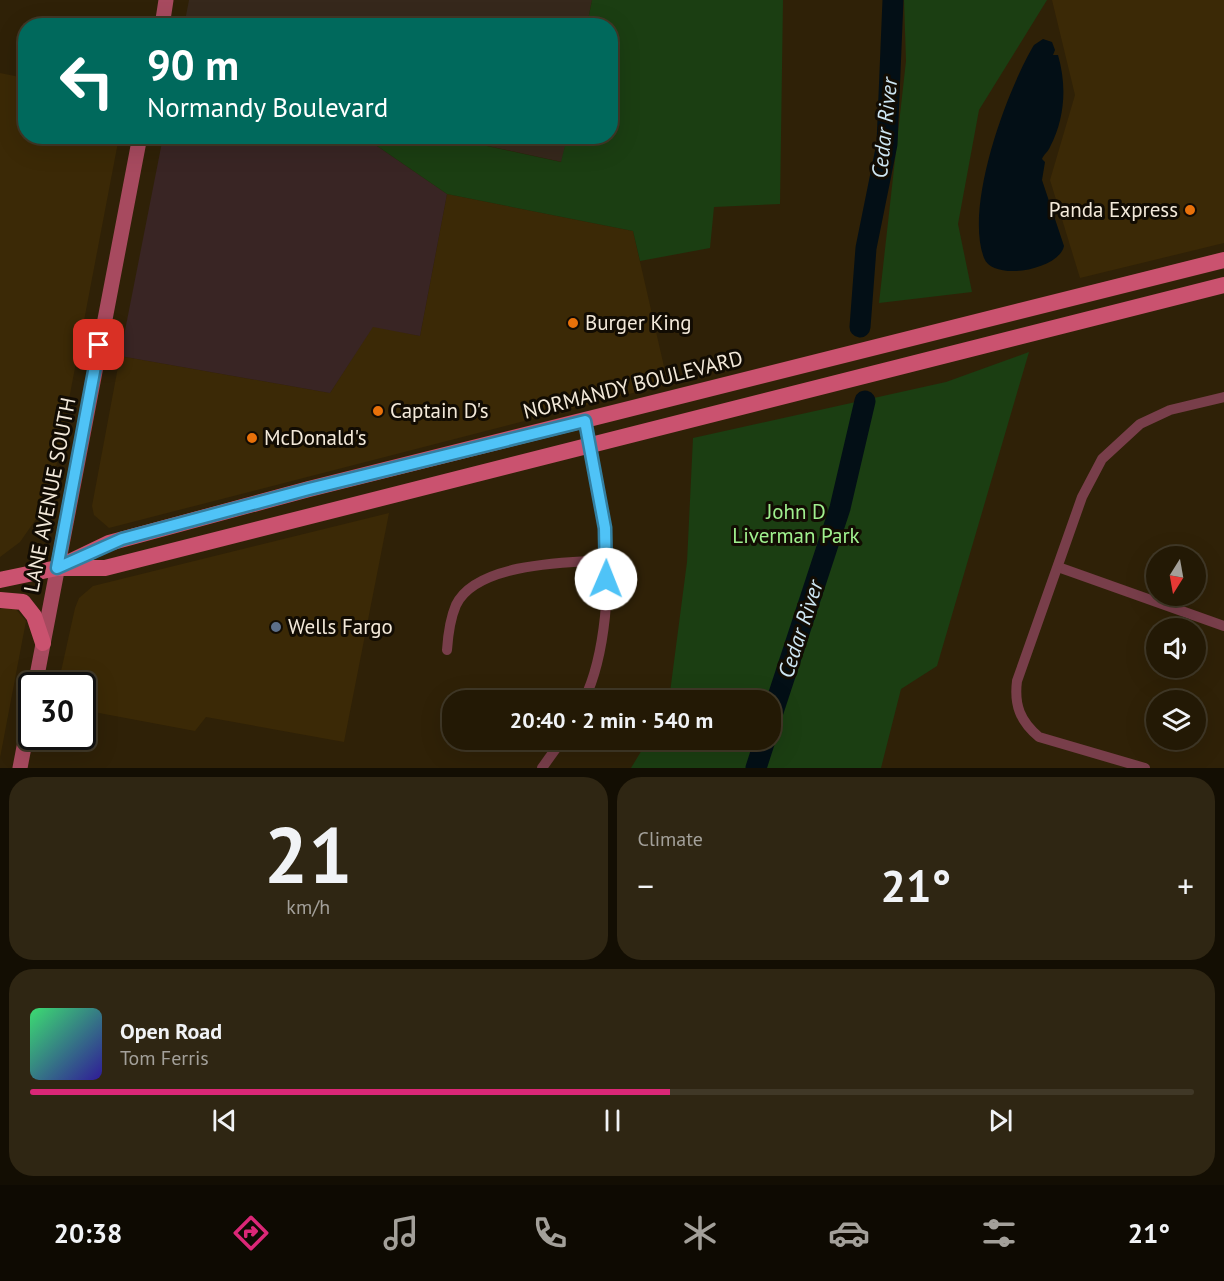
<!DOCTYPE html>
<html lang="en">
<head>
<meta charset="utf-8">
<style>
	:root { --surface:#231905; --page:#2f2613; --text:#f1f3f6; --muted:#a3a09a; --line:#403827; --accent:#db2777 }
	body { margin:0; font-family:"PT Sans",sans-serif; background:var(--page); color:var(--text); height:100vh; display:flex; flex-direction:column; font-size:22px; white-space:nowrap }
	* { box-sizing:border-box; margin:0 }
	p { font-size:20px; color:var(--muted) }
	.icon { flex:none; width:33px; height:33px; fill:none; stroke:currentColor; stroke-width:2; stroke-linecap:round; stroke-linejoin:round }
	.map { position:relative; height:768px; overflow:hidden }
	.side { display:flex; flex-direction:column; gap:9px; padding:9px; background:#130e03; flex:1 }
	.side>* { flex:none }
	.guide { position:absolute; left:18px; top:18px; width:600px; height:126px; border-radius:24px; box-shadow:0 6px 24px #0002,0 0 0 2px var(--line); background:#00695c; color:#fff; overflow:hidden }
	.needle { width:39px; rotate:191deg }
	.buttons { position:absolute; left:1146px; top:546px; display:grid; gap:12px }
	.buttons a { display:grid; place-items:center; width:60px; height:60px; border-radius:50%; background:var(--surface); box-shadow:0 6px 24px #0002,0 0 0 2px var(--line); font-size:30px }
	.speed { position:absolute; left:18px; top:672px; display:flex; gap:12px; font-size:30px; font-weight:700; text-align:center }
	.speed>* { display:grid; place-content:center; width:78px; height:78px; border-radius:50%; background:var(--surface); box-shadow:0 6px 24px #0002,0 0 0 2px var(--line); line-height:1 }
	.speed .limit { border:3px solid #111; border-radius:9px; background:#fff; color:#111 }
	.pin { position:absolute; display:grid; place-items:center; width:51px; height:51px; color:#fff; margin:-26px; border-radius:12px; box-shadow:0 3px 9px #0006 }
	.me { position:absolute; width:66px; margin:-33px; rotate:1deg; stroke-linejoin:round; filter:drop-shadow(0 0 4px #0008) }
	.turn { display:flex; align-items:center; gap:21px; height:126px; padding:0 30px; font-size:27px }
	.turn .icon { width:78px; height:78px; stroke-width:2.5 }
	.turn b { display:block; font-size:42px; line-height:51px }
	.big { font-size:45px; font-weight:700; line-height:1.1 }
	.side .card { flex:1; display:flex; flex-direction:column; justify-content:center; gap:9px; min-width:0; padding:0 21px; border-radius:24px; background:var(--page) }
	.side .dial { align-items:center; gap:0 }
	.dial b { font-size:78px; line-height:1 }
	.song { display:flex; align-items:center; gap:18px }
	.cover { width:72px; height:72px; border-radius:9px; background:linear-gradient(135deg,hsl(140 70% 55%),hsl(250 70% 35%)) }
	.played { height:6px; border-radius:3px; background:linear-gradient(90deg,var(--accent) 55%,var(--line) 55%) }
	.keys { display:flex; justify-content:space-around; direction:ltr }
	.heat { display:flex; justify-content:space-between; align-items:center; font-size:33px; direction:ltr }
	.side .tiles { flex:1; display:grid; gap:9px; grid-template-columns:1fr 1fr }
	.card:last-child { grid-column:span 2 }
	.trip { position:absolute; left:442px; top:690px; width:339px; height:60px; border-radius:24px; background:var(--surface); box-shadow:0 6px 24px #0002,0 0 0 2px var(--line); font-weight:700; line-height:60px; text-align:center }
	.menu { display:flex; height:96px; justify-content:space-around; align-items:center; background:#0e0a02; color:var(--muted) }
	.menu .icon { width:42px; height:42px }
	.menu .on { color:var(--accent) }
	.menu b { font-size:27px; color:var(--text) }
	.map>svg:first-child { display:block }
</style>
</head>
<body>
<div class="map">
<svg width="1224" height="768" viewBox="0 0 1224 768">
	<rect width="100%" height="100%" fill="#2f2107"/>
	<!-- built -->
	<g fill="#3b2906">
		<polygon points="1052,0 1224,0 1224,243 1080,278 1050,180 1075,95"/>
		<polygon points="0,73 25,78 26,136 119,137 50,499 20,542 0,557"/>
		<polygon points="447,194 633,231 668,384 109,528 94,515 92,506 120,356 330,393 373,326 420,336"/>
		<polygon points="389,513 344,742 206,717 195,731 83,710 82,686 58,685 75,608 79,598 93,586"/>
		<polygon points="13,606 26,621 0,758 0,609"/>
	</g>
	<!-- industrial -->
	<g fill="#36281c">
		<polygon points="189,0 592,0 587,25 184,26"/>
		<polygon points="446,137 567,137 562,162"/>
	</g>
	<!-- education -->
	<polygon fill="#392524" points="163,137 364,137 447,194 420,336 373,327 330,393 120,356"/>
	<!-- green -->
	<g fill="#1b3e12">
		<polygon points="592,0 783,0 780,204 714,207 710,248 640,261 633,231 447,194 364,137 446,137 561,162 567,137 610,136 610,26 587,25"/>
		<polygon points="904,0 1047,0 979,110 958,224 972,292 879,303 906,61"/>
		<polygon points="1029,352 937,666 901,689 881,768 631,768 648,740 771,740 771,700 669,700 687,562 693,438 946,382"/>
	</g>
	<!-- water -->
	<path fill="#030f16" d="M 1043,39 L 1052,42 L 1055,50 L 1053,55 L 1058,55 C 1067,86 1065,118 1050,147 C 1048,152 1044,154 1042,159 L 1045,162 L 1042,180 L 1064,246 C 1059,270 993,282 984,258 C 964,206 1007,90 1034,45 Z"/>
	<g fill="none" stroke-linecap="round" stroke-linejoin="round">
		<!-- river -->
		<g stroke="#030f16" stroke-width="21">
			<polyline points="860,327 866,248 887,144 893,0"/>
			<polyline points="771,718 840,508 865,401"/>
			<polyline points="756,768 765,740"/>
		</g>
		<!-- minor -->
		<g stroke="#783e4a" stroke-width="10">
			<polyline points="1058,567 1224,626"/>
			<path d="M 447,650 C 448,635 450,619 456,605 C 476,563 567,562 607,560"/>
			<path d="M 584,700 C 606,655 611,579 605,529 C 600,493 591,456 585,421"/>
			<polyline points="542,768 562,740"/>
			<path d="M 1145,768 L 1039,737 C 1020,721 1014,705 1017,681 L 1082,497 L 1102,459 L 1140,424 L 1170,410 L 1224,397"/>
		</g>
		<!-- secondary -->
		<g stroke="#a74a5f" stroke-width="15">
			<polyline points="162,26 166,0"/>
			<polyline points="35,686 140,136"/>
			<polyline points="20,768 32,705"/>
		</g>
		<!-- primary -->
		<g stroke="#ca526f" stroke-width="16">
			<polyline points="61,568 105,568 1224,285"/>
			<polyline points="0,580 57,568 109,543 309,489 1224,260"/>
			<polyline points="0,600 23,602 34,616 43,643"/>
		</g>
	</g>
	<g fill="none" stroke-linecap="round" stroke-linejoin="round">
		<defs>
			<polyline id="route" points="99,345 57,568 122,539 309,489 585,421 605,528 606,579"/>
		</defs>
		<!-- route casing -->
		<use href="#route" stroke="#337fa1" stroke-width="15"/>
		<!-- route -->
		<use href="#route" stroke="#4fc3f7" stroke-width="10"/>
	</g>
	<!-- markers -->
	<g fill="#e8710a" stroke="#120c03" stroke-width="2">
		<circle cx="1190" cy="210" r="6"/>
		<circle cx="573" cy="323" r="6"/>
		<circle cx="378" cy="411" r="6"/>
		<circle cx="252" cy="438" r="6"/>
	</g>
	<circle fill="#5c6f8a" stroke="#120c03" stroke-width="2" cx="276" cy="627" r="6"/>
	<g text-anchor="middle" stroke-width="6" stroke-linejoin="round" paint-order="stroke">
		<!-- poi labels -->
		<g font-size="21" fill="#f3e9da" stroke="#120c03" text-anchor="start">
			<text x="1178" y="217" text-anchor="end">Panda Express</text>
			<text x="585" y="330">Burger King</text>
			<text x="390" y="418">Captain D's</text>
			<text x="264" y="445">McDonald's</text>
			<text x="288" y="634">Wells Fargo</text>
		</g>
		<!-- street labels -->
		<g font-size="21" fill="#f3e9da" stroke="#120c03">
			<text transform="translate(633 385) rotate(-14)" y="7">NORMANDY BOULEVARD</text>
			<text transform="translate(50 495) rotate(-79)" y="7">LANE AVENUE SOUTH</text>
		</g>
		<!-- park labels -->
		<g font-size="21" fill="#a0f08e" stroke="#120c03">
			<text x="796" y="519">John D<tspan x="796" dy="24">Liverman Park</tspan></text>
		</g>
		<!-- water labels -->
		<g font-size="22" font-style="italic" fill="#cee6f3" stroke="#120c03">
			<text transform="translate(884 128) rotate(-84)" y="8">Cedar River</text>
			<text transform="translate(800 629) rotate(-72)" y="8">Cedar River</text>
		</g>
	</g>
</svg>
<div class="buttons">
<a><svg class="needle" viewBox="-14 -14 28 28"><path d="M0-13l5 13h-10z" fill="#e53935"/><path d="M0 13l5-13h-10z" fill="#a3a09a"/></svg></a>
<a><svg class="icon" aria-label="sound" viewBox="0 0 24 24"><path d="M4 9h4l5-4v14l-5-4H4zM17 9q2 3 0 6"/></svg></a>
<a><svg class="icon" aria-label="layers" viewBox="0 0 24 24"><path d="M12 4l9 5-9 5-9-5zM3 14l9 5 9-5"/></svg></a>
</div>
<div class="speed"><div class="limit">30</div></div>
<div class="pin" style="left:99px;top:345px;background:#d93025"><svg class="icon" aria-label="arrive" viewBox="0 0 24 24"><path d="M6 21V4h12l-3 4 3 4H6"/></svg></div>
<svg class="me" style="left:606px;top:579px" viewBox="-20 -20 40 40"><circle r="19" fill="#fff"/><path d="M0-13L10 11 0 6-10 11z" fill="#4fc3f7"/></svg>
<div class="trip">20:40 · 2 min · 540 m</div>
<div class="guide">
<div class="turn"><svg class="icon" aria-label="left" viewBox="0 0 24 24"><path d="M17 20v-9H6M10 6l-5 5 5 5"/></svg><div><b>90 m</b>Normandy Boulevard</div></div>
</div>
</div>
<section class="side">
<div class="tiles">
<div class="card dial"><b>21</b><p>km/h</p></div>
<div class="card"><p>Climate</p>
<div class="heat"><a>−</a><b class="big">21°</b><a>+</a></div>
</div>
<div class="card">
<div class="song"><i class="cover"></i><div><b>Open Road</b><p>Tom Ferris</p></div></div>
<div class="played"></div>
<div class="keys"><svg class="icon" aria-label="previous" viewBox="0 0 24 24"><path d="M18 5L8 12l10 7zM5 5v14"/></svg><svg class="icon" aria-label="pause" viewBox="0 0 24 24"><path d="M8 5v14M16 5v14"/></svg><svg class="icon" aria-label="next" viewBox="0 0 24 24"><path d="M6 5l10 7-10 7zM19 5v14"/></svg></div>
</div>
</div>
</section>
<nav class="menu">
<b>20:38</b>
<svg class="icon on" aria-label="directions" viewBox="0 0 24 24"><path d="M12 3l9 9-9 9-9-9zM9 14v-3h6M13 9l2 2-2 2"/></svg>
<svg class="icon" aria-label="music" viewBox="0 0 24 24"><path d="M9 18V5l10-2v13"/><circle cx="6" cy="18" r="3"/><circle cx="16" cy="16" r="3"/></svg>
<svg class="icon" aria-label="phone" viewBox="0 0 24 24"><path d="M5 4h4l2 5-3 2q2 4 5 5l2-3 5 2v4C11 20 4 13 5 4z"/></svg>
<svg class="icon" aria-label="climate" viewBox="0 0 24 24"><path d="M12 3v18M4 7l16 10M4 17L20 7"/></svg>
<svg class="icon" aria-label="car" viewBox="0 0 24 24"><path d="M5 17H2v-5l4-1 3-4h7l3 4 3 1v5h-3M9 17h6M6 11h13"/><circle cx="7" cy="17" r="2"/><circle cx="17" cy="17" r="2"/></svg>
<svg class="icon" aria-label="filters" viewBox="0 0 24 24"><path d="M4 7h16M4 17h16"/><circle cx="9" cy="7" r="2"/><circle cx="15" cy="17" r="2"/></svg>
<b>21°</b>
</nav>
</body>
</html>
